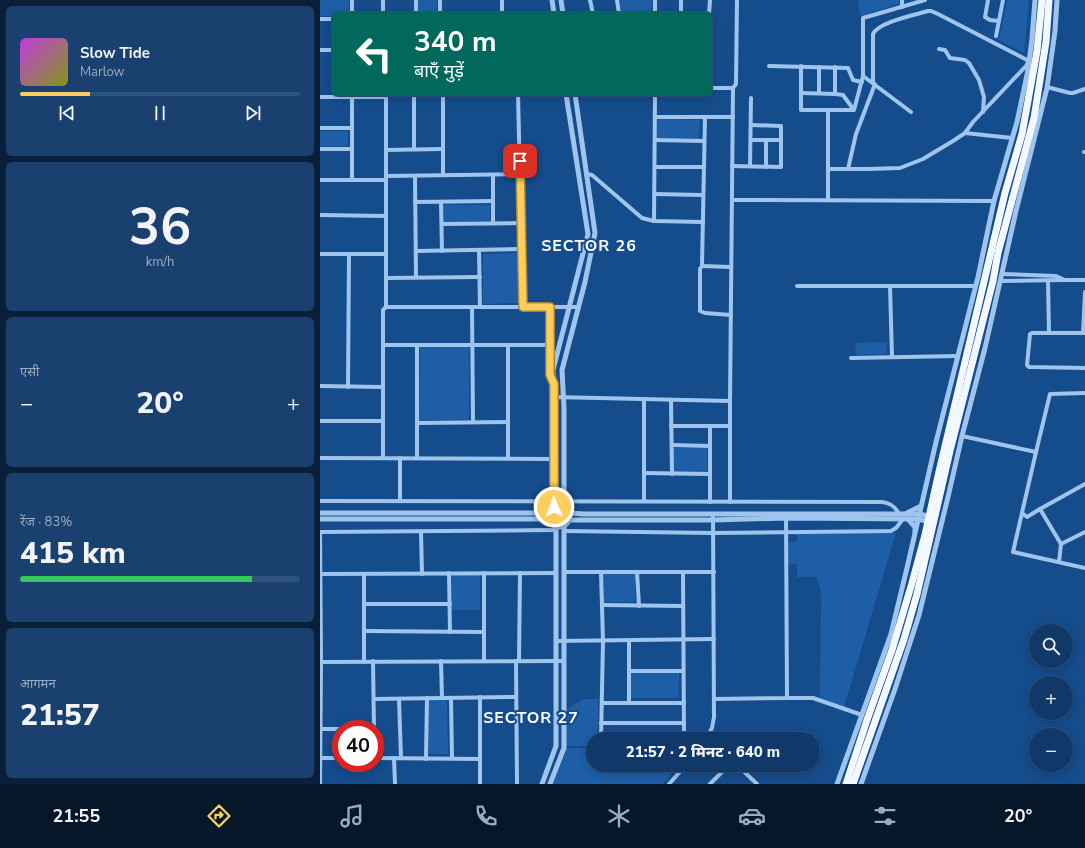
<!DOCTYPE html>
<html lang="hi">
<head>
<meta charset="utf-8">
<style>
	:root { --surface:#103969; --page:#19406f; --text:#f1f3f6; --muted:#9cacc0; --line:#30537d; --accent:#ffcd5d }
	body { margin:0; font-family:"Nunito Sans","Noto Sans Devanagari",sans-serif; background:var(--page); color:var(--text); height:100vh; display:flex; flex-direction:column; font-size:15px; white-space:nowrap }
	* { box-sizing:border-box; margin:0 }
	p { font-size:13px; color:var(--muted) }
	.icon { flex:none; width:22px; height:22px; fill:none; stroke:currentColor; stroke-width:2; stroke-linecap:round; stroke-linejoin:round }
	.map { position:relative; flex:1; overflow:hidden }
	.panel { display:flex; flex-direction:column; gap:6px; padding:6px; background:#091f3a; width:320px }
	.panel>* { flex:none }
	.guide { position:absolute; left:12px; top:12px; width:380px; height:84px; border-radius:6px; box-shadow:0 2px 10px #0003,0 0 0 1px var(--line); background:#00695c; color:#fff; overflow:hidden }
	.fabs { position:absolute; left:709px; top:624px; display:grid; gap:8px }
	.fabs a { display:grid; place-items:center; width:44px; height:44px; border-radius:50%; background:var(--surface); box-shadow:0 2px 10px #0003,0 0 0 1px var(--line); font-size:20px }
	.speed { position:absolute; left:12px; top:720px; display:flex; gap:8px; font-size:20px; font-weight:700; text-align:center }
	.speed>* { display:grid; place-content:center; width:52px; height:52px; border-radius:50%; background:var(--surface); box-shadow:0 2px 10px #0003,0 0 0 1px var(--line); line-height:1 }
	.speed .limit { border:6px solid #d22; background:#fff; color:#111 }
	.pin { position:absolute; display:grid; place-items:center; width:34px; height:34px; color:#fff; margin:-17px; border-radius:8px; box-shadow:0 2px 6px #0006 }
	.me { position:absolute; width:44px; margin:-22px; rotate:359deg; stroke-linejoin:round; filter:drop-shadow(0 0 3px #0008) }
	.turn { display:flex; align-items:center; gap:14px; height:84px; padding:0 16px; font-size:18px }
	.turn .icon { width:52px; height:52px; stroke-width:2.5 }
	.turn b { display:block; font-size:28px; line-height:34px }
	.big { font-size:30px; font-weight:800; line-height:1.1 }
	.panel .card { flex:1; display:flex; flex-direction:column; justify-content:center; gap:6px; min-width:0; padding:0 14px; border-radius:6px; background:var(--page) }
	.panel .dial { align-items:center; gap:0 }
	.dial b { font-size:52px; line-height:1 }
	.song { display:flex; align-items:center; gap:12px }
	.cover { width:48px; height:48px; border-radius:6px; background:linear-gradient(135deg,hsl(290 70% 55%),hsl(70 70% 35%)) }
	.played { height:4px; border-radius:2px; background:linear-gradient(90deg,var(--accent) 25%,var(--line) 25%) }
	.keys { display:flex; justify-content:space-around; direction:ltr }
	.heat { display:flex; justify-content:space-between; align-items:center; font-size:22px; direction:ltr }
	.charge { height:6px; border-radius:3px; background:linear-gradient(90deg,#34c759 83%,var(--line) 0) }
	.trip { position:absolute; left:266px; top:732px; width:234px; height:40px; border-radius:20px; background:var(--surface); box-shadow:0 2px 10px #0003,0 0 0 1px var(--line); font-weight:800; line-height:40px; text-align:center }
	.menu { display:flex; height:64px; justify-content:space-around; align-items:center; background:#06172a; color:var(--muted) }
	.menu .icon { width:28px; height:28px }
	.menu .current { color:var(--accent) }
	.menu b { font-size:18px; color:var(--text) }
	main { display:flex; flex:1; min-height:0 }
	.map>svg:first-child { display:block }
</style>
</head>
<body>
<main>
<section class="panel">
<div class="card">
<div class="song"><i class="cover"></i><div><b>Slow Tide</b><p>Marlow</p></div></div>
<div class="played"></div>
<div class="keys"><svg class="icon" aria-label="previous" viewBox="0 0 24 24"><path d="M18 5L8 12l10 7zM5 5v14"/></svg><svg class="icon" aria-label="pause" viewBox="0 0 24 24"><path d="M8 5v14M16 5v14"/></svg><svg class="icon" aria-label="next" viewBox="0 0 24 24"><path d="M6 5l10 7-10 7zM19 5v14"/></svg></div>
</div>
<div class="card dial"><b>36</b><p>km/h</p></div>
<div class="card"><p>एसी</p>
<div class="heat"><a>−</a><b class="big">20°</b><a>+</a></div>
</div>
<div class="card"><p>रेंज · 83%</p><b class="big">415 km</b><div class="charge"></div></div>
<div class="card"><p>आगमन</p><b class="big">21:57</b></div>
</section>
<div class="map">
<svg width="765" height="784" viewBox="0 0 765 784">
	<rect width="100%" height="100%" fill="#154c8c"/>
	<!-- green -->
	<g fill="#1e5ea6">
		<polygon points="0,0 29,0 29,14 14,14 14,16 0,16"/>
		<rect x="98" y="0" width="19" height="14"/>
		<polygon points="299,0 332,0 332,14 301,14"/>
		<polygon points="538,0 579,0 579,4 540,16"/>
		<polygon points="687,0 709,0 704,53 679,40"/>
		<polygon points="336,119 380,120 379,139 336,138"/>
		<rect x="0" y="131" width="28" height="15"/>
		<polygon points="123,205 170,205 170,221 123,222"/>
		<polygon points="199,253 199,303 163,304 163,254"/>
		<polygon points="567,342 567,354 536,355 535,343"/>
		<polygon points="100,347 149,347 149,420 99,420"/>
		<rect x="353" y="448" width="34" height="24"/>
		<circle cx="238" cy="516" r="8"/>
		<polygon points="477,533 576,533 524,707 500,698 501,591 496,577 477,577 477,564 467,564 467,542 477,541"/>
		<rect x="283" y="573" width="32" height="29"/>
		<rect x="132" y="575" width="28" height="35"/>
		<polygon points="359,672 359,698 310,698 310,673"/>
		<polygon points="263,699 278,699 278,739 273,739 273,746 246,746 246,710"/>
		<polygon points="108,700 127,700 128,754 109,754"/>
		<polygon points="247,748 273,748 273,765 359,765 343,784 233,784"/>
	</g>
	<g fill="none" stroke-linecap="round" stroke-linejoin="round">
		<!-- minor -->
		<g stroke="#9fc5ef" stroke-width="4">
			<polyline points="32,0 32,14"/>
			<polyline points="63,0 63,14"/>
			<polyline points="96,0 96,14"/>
			<polyline points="182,0 182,14"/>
			<polyline points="270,0 273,14"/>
			<polyline points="297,0 299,14"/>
			<polyline points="361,0 361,14"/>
			<polyline points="668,0 665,17 670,20 679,21"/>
			<polyline points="582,7 582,0"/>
			<polyline points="120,14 120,0"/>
			<polyline points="335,14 335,0"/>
			<polyline points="389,14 390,0"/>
			<polyline points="0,19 14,19"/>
			<polyline points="676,36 683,0"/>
			<polyline points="619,49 625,50 630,58 645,60 649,63 659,80 664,97 663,112"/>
			<polyline points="0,50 14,50"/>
			<polyline points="449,66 528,68 533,80 542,82"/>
			<polyline points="481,66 481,110 534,110 543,76 543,18 605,0"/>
			<polyline points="499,67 499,93"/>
			<polyline points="515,67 515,94"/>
			<polyline points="543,76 591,112"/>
			<polyline points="727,87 750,93 753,93 765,89"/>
			<polyline points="390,88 413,88"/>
			<polyline points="481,93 515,94 523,95 534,110"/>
			<polyline points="198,94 203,307"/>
			<polyline points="0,97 66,97"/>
			<polyline points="32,97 32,180"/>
			<polyline points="335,117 413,117"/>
			<polyline points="385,117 382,266 380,269 380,311 385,313 411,315"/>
			<polyline points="0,128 32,128"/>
			<polyline points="645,133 692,138"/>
			<polyline points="335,140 384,141"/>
			<polyline points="431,140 461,140"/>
			<polyline points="0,149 32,149"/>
			<polyline points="94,149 94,94"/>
			<polyline points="66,150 123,149"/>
			<polyline points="764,152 765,152"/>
			<polyline points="412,166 461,167 461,126 431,125"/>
			<polyline points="430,166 431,98"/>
			<polyline points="335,167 384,167"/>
			<polyline points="446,167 446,140"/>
			<path d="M 508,169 L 548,169 L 580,168 L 603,159 L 633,141 L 645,133 L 653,122 L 706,66 L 709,61 L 618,14 L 611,11 L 608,11 C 595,15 558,22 553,34 L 553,83"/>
			<polyline points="528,169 536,134 555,84"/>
			<polyline points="267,174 272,175 322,218 334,221 383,222"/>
			<polyline points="123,175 123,94"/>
			<polyline points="66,176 200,174"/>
			<polyline points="95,176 96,277"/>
			<polyline points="0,180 66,180"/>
			<polyline points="334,194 383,195"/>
			<polyline points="412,200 674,201"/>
			<polyline points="508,200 508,110"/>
			<polyline points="95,202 173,201"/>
			<polyline points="121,202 122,251"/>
			<polyline points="0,215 66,216"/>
			<polyline points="334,221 335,94"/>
			<polyline points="173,223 173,175"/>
			<polyline points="122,224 201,223"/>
			<polyline points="159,250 160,307"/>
			<polyline points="96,251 202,249"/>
			<polyline points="0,254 66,254"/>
			<polyline points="382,266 411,267"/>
			<polyline points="682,274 736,276 745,280 765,280"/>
			<polyline points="66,278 160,277"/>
			<polyline points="680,281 744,280"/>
			<polyline points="728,281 729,333"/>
			<polyline points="477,286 656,286"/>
			<polyline points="570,286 572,357"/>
			<polyline points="66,307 258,307"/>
			<polyline points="152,307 153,422"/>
			<polyline points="230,307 230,375 232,380"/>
			<polyline points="763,333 765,292"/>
			<polyline points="765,333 712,333 710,334 707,365 709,367 765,368"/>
			<polyline points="63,345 230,345"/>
			<polyline points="188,345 188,458"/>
			<polyline points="531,358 638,356"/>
			<polyline points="0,386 63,387"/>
			<polyline points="28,387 29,254"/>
			<polyline points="234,397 410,401"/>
			<polyline points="351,400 352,474"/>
			<polyline points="0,421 63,421"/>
			<polyline points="97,423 188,422"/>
			<polyline points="351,426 410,426"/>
			<polyline points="390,426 390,502"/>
			<polyline points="642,436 716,452 730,394 765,393"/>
			<polyline points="352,445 390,446"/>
			<polyline points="716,452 693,552 765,568"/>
			<polyline points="0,458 234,459"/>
			<polyline points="63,458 63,310 66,307 66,94"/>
			<polyline points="80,458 80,500"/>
			<polyline points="97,458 97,345"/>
			<polyline points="324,473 390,474"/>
			<path d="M 0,501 L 562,502 C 570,503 575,506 579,514"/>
			<polyline points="324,501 324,399"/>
			<polyline points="410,502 410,401 413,88 416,84 417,0"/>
			<polyline points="720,509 765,484"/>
			<polyline points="702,513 707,517 720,509 741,544 739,562"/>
			<polyline points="244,531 393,533 571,531 576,528 583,519"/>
			<polyline points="101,532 102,574"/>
			<polyline points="741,544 765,532"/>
			<polyline points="244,572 394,572"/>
			<polyline points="281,572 283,641 281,739"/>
			<polyline points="317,572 319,606"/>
			<polyline points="363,572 364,739"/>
			<polyline points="129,573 130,632"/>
			<polyline points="1,574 236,573"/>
			<polyline points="44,574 44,661"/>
			<polyline points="44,604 130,604"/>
			<polyline points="282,605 363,606"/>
			<polyline points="44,631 164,632"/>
			<polyline points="236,641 394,639"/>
			<polyline points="309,641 309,703"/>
			<polyline points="53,661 54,729"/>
			<polyline points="121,661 122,698"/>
			<polyline points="164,661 164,573"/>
			<polyline points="196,661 197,784"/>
			<polyline points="199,661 200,573"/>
			<polyline points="0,662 244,661"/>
			<polyline points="309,671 363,671"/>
			<polyline points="160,697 160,759"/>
			<polyline points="131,698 132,758"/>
			<polyline points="467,698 493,698 542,715"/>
			<polyline points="54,699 196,697"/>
			<polyline points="79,699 81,758"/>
			<polyline points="394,699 467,698 466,517"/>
			<polyline points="282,703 364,703"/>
			<polyline points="281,723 364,723"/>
			<polyline points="1,729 54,729"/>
			<polyline points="386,739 392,728 394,717 393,514"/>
			<polyline points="0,758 21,758"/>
			<polyline points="55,758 160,759 160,784"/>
			<polyline points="74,758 75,784"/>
			<polyline points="106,759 107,698"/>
			<polyline points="400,765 407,768"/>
			<polyline points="417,765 437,784"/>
			<polyline points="0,784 1,662 0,532 236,530"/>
			<polyline points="349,784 366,765"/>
			<polyline points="390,784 409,765"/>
		</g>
		<!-- tertiary -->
		<g stroke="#9fc5ef" stroke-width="5">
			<polyline points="232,0 234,14"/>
			<polyline points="241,0 243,14"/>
			<circle cx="239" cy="516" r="11"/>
			<polyline points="244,506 244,408 242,370 265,282 275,233 255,94"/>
			<polyline points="234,507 233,370 268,234 246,94"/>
			<polyline points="0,513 229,513"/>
			<polyline points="250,513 264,514 599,514 612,517"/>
			<polyline points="587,513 601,506"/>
			<polyline points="0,519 229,519"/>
			<polyline points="588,519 595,527 595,532"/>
			<polyline points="250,520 393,520 466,518 598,519 610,522"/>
			<polyline points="222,784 236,746 236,527"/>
			<polyline points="230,784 244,748 244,526"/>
			<polyline points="517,784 571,634 587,568 616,442 658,277 674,201 697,122 708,70 712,39 715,0"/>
			<polyline points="541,784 575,689 599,615 628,497 642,436 665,348 696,211 727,88 735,31 737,0"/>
		</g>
		<!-- trunk -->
		<g stroke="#f3f8ff" stroke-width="7">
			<polyline points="526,784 547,720 572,650 592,583 605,535 618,476 685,193 702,134 717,51 722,0"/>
			<polyline points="533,784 584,639 597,594 630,451 673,281 678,253 714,118 726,42 729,0"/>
		</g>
	</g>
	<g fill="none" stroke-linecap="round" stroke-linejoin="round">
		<defs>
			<polyline id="route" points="200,161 203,307 230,307 230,375 234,384 234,507"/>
		</defs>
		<!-- route casing -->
		<use href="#route" stroke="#a6853c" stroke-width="10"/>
		<!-- route -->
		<use href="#route" stroke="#ffcd5d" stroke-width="7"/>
	</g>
	<g text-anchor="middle" stroke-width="4" stroke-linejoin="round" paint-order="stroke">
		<!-- district labels -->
		<g font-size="16" font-weight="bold" letter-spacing="1" fill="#fff" stroke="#154c8c">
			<text x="269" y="251">SECTOR 26</text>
			<text x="211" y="723">SECTOR 27</text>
		</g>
	</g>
</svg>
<div class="fabs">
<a><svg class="icon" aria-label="search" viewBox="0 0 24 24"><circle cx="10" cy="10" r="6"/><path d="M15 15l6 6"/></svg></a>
<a>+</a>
<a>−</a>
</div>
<div class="speed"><div class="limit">40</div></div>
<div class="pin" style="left:200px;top:161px;background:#d93025"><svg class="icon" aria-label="arrive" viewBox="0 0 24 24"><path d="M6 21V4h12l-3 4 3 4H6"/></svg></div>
<svg class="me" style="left:234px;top:507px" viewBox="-20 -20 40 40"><circle r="17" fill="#ffcd5d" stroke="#fff" stroke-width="3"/><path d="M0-11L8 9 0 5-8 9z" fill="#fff"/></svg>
<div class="trip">21:57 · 2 मिनट · 640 m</div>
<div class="guide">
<div class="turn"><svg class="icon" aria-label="left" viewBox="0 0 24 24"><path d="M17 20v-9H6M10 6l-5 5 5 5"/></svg><div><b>340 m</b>बाएँ मुड़ें</div></div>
</div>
</div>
</main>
<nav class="menu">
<b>21:55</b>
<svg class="icon current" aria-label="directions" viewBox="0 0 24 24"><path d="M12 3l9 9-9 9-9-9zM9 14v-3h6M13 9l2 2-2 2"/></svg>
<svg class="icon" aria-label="music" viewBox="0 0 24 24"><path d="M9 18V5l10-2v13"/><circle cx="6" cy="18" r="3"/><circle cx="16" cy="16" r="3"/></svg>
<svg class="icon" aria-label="phone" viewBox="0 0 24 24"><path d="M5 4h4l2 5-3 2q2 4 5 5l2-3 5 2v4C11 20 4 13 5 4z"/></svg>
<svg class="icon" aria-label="climate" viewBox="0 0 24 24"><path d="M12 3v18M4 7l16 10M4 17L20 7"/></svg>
<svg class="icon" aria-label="car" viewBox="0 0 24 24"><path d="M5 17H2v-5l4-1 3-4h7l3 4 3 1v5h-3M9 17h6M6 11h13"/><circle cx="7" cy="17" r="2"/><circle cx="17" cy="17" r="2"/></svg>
<svg class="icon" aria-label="filters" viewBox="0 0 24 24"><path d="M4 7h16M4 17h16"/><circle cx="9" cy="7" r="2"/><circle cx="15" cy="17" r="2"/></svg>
<b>20°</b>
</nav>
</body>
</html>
